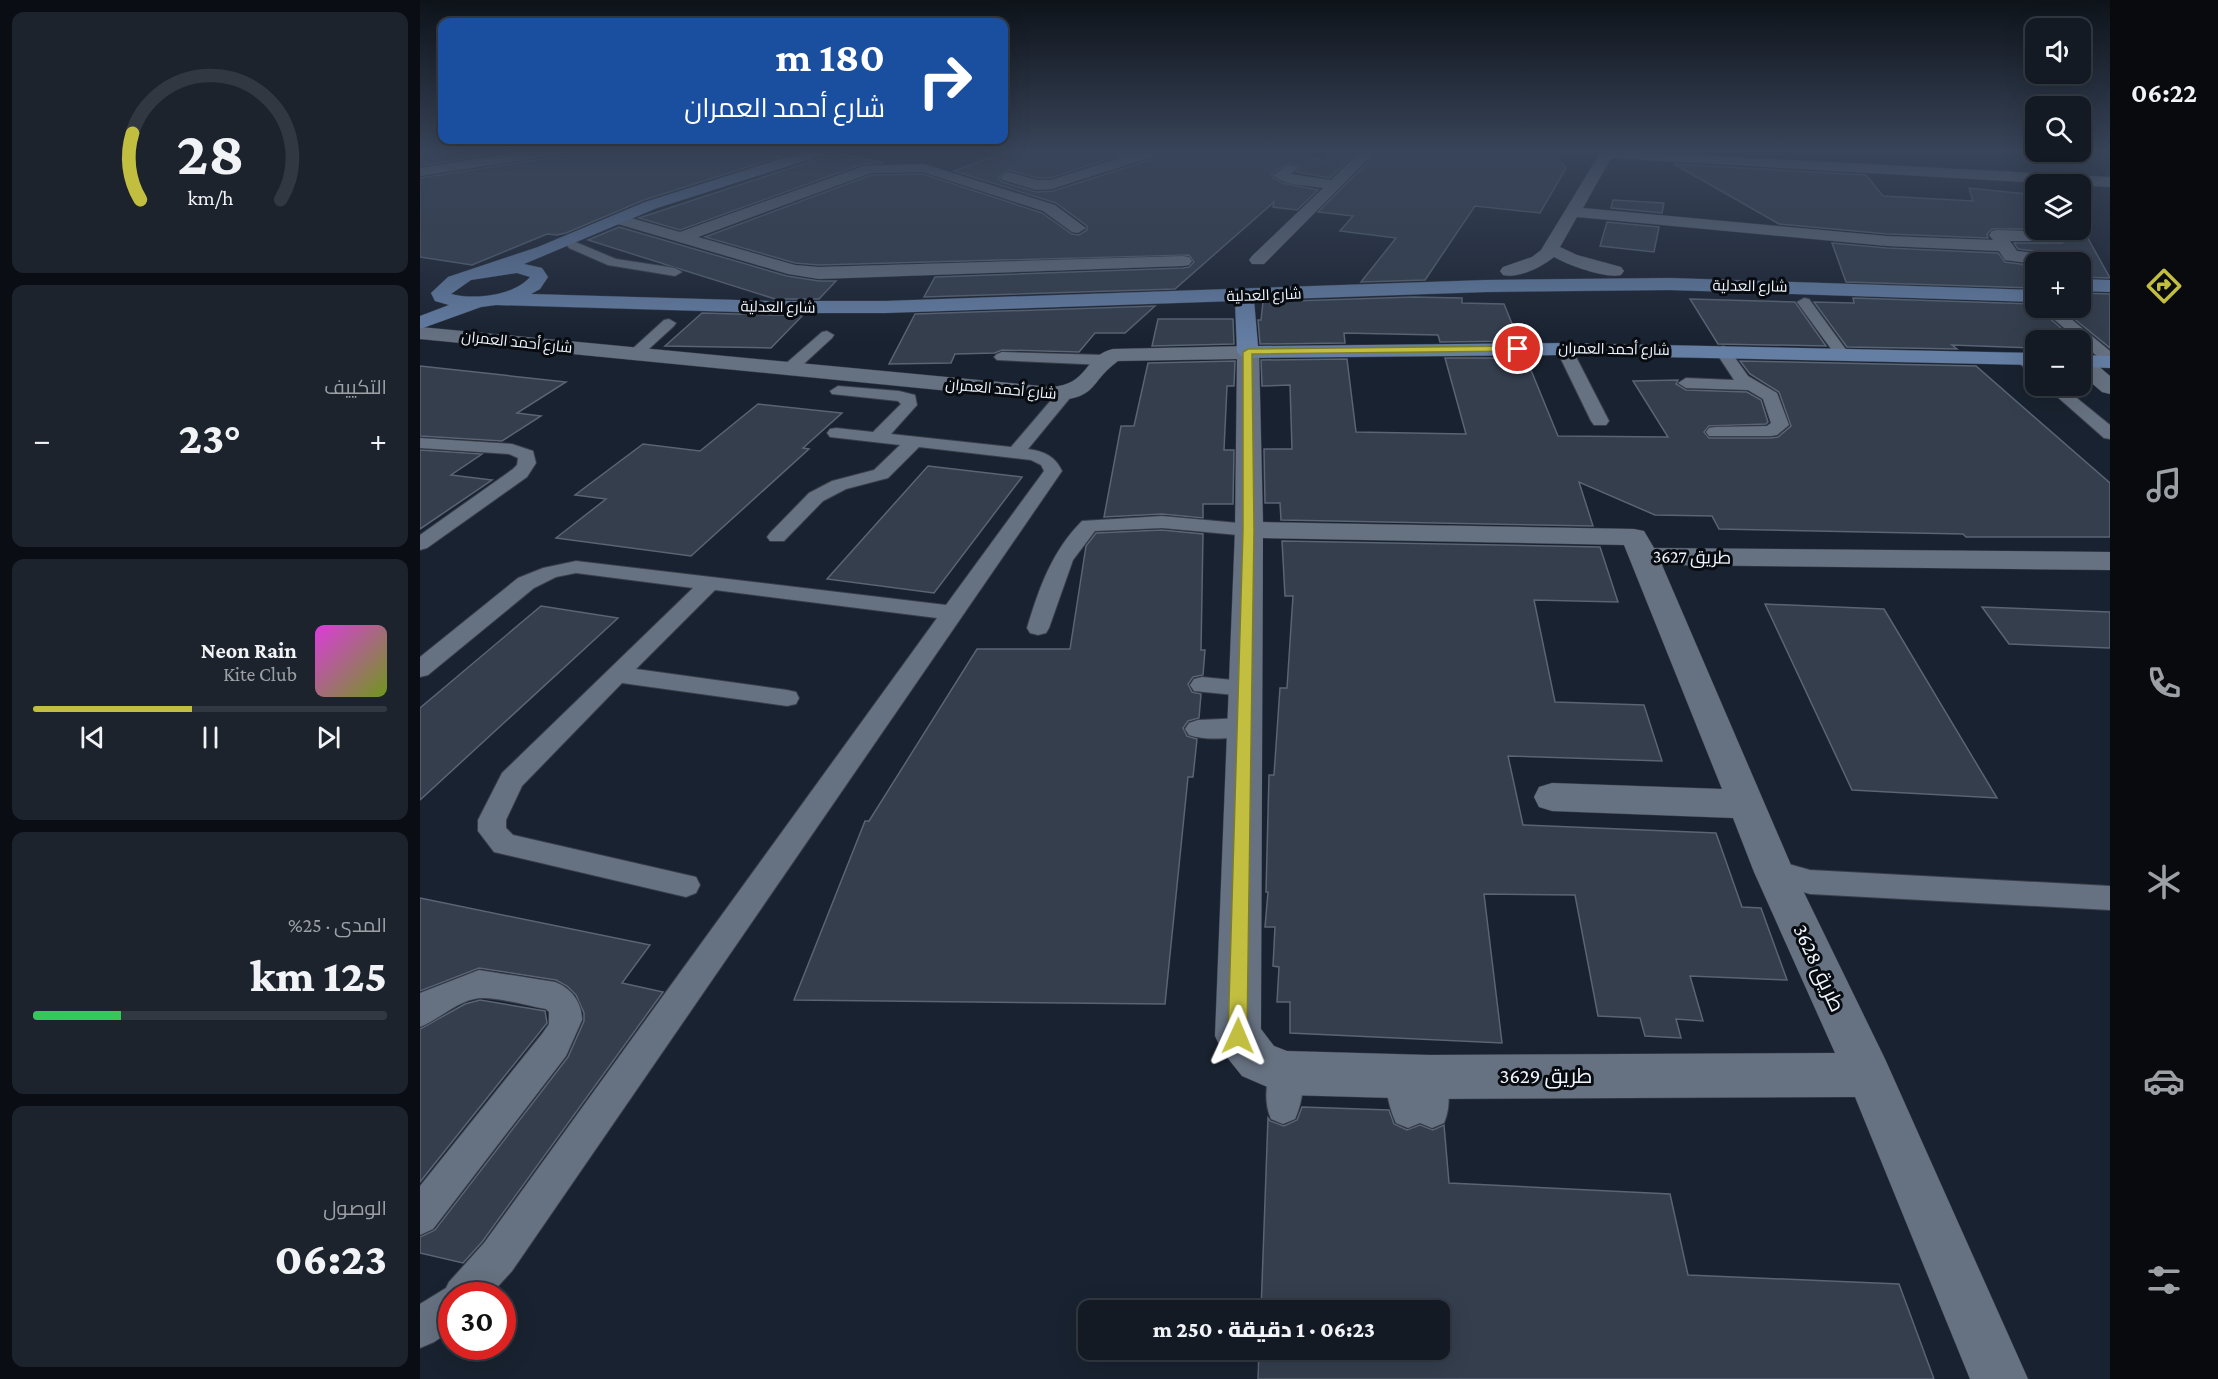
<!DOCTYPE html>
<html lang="ar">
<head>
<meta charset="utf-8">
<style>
	:root { --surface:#131a24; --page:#1c232c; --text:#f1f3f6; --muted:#9da1a6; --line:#323841; --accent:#c1be40 }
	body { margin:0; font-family:"Crimson Pro",Cairo,serif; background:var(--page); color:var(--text); direction:rtl; height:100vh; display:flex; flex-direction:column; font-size:22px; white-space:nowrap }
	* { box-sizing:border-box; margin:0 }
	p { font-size:20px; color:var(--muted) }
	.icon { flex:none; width:33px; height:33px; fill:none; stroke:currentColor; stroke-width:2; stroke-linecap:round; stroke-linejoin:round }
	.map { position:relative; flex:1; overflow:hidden; direction:ltr }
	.details { display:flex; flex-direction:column; gap:12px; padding:12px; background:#0a0e14; width:420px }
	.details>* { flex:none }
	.guide { position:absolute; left:18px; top:18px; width:570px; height:126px; border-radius:12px; box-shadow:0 6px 24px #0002,0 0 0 2px var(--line); direction:rtl; background:#1a4fa0; color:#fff; overflow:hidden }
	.controls { position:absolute; left:1605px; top:18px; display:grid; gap:12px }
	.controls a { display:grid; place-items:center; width:66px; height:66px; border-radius:12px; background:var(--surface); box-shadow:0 6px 24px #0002,0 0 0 2px var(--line); font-size:30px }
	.speed { position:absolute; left:18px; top:1282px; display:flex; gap:12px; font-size:30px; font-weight:700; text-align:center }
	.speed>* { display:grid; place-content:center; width:78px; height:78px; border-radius:50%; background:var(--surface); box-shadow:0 6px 24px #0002,0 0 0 2px var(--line); line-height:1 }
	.speed .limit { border:9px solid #d22; background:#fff; color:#111 }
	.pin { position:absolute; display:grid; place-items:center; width:51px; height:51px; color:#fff; margin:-26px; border:3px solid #fff; border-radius:50%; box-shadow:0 2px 6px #0007 }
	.me { position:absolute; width:66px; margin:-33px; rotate:1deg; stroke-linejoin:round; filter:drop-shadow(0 0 4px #0008) }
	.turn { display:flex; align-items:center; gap:21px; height:126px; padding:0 24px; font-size:27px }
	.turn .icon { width:78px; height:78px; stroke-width:2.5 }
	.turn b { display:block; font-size:42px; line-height:51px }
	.big { font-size:45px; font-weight:800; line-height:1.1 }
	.details .widget { flex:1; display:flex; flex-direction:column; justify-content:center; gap:9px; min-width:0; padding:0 21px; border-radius:12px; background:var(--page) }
	.details .dial { align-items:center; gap:0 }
	.dial svg { height:156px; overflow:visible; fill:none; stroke:var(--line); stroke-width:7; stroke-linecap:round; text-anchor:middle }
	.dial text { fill:var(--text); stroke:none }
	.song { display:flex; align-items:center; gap:18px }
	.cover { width:72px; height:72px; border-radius:9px; background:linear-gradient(135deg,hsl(300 70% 55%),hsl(80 70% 35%)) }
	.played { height:6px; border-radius:3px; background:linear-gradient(90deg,var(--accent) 45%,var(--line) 45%) }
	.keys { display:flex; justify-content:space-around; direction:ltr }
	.heat { display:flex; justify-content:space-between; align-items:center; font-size:33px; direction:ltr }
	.charge { height:9px; border-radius:4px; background:linear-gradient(90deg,#34c759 25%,var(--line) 0) }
	.trip { position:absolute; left:658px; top:1300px; width:372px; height:60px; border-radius:12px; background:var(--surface); box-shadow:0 6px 24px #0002,0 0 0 2px var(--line); font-weight:800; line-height:60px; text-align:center; direction:rtl }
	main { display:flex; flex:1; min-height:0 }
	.menu { display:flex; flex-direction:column; width:108px; justify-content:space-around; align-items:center; background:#080a0e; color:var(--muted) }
	.menu .icon { width:42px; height:42px }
	.menu .active { color:var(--accent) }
	.menu b { font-size:27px; color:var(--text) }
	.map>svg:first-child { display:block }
</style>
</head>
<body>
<main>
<nav class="menu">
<b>06:22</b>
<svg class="icon active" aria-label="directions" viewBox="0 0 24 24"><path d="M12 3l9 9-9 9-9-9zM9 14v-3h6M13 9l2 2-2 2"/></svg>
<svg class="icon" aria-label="music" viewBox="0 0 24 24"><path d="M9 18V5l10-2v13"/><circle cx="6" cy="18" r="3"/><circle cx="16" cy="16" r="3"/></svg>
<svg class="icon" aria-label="phone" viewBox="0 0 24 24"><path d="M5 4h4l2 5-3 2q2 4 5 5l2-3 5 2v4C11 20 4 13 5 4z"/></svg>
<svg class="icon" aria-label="climate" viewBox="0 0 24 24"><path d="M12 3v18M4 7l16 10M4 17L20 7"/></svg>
<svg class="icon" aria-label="car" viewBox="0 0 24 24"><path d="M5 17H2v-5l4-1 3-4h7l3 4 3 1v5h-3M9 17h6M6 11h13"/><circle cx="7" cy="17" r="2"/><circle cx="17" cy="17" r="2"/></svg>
<svg class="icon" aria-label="filters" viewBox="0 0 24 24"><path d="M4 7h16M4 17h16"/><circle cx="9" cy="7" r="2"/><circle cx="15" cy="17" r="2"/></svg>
</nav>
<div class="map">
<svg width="1690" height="1379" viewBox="0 0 1690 1379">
	<rect width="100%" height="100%" fill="#192230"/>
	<!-- building -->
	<g fill="#343e4d" stroke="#596474" stroke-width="1.5">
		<polygon points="16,150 96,150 0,166 0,155"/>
		<polygon points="150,150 381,150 224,200 146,233 137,235 127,234 52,265 0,257 0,178 141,156"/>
		<polygon points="591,150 716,150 631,178 617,178 589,170 578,177 582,182 616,192 633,191 745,155 748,150 861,150 904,161 916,150 938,151 910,178 876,172 879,168 871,162 852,173 852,177 862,183 898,190 877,210 853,207 854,202 755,289 504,297 515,277 763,268 769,267 774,262 769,255 399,265 375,263 285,237 451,175 503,174 622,213 652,234 659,235 667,230 667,226 636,203 534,171"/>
		<polygon points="981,150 1133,150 1146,168 1120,213 1055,206 1005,280 941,282 976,238 920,231 933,216 898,212 957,153 977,155"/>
		<polygon points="412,152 464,163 443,164 260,230 219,218 410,155"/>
		<polygon points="1254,164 1446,175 1463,196 1553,201 1549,188 1616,195 1616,229 1572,229 1567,234 1568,238 1467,234 1359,224"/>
		<polygon points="1193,200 1244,203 1242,213 1191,208"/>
		<polygon points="1187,222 1239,227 1234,252 1180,246"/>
		<polygon points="1660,224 1690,278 1660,277 1661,262 1656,256 1598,249 1594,243 1642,243 1647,237 1644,232 1629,230 1660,230"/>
		<polygon points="199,227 367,276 399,281 416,281 399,299 355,299 168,240"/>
		<polygon points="1412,243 1467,248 1578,253 1585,262 1616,266 1616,288 1426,282"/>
		<polygon points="1660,293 1690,294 1690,348 1641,308 1660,308"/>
		<polygon points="993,297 1042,298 1042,303 1084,304 1099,341 1020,342 1018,335 924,333 925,343 840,344 838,320 841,320 843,302"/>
		<polygon points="1433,298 1616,304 1616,308 1628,308 1625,311 1627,316 1655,340 1616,340 1616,348 1532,345 1537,349 1427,347 1394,302 1434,303"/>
		<polygon points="1270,299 1375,302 1406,346 1298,344"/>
		<polygon points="735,306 705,333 675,333 659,352 582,350 575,353 535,354 531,363 469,364 495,314"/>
		<polygon points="282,313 350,315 383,315 351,348 245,346"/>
		<polygon points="738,319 813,319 814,344 732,346"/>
		<polygon points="1025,358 1106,358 1138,436 1248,437 1213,381 1258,380 1256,384 1266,390 1327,392 1341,400 1348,422 1346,424 1289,426 1284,432 1289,438 1351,438 1358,437 1371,426 1359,392 1330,374 1320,361 1556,366 1690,483 1690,537 1546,537 1543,534 1299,529 1292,516 1235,515 1159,482 1173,526 861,520 860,503 845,503 844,449 872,449 870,385 842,386 841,360 927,359 936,432 1046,434"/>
		<polygon points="815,361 814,386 807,386 804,450 814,450 813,504 783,504 783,518 742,514 684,517 701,426 714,426 728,363"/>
		<polygon points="0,366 146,382 97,413 121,416 82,441 0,436"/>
		<polygon points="338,404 422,413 383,448 389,449 271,556 136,538 186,499 155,495 223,444 280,451"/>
		<polygon points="0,450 62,454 31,475 72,480 0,529"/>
		<polygon points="508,466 602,477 514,593 407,579"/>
		<polygon points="742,530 783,534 781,650 785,650 783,675 773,677 768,684 772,692 781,694 779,718 768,721 763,728 767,736 777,739 773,777 768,777 745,1004 374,1000 445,821 449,821 557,649 650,649 666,546 676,533"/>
		<polygon points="862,541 1180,547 1198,602 1114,600 1135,702 1224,705 1242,761 1088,756 1103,825 1296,833 1322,907 1341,908 1367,980 1270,976 1283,1021 1256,1019 1261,1038 1225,1036 1220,1018 1178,1016 1155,895 1064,894 1082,1043 870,1033 870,1002 857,1002 859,967 853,966 855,927 845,927 848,892 846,892 849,775 854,775 860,688 867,688 873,596 865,596"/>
		<polygon points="1345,604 1464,609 1577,798 1432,790"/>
		<polygon points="121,606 198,618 0,800 0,708"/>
		<polygon points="1562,607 1690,612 1690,648 1589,644"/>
		<polygon points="0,898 230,945 202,983 243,992 62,1242 43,1263 0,1253 0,1237 15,1230 148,1057 164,1021 164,1013 156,995 147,986 136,980 59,968 0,991"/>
		<polygon points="60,1000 125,1011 127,1023 0,1182 0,1029 45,1004"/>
		<polygon points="882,1107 969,1110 974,1124 987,1130 1000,1125 1013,1130 1024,1125 1029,1183 1250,1194 1268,1275 1479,1284 1514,1379 838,1379 839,1350 1020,1350 1020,1311 841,1311 848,1118 850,1121 864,1126 877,1120"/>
	</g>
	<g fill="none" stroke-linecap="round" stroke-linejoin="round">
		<defs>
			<g id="lane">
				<polygon points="153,241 196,259 255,268 262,272 255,276 188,265 149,248 147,245 149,242"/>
				<polygon points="1384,298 1389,299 1427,351 1430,354 1427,357 1417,357 1377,302"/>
				<polygon points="1634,308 1639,309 1690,351 1690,364 1684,362 1629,315 1627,312 1629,309"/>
				<polygon points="249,319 256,323 254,326 220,357 210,357 207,354 210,351 244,320"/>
				<polygon points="407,331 414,335 412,338 375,372 363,372 361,369 363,366 402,332"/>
				<polygon points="1144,344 1152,349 1189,421 1186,425 1174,425 1171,421 1136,349"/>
				<polygon points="1303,346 1308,348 1328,376 1357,393 1369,425 1357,435 1351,436 1289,436 1286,432 1289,428 1295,427 1347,426 1351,423 1343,399 1328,390 1266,388 1258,383 1266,378 1314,380 1295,351"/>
				<polygon points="582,352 685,355 693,360 685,365 577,360 574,357 577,354"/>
				<polygon points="1602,353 1616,361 1616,375 1610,373 1594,358"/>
				<path d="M 418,386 L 479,391 L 495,395 L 497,405 L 471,434 L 591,447 L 638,392 L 650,392 L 652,395 L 650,398 L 608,449 C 624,451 635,456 642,471 L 92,1271 L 69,1296 L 32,1296 L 32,1330 L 14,1342 L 0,1348 L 0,1304 L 26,1288 L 29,1282 L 64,1243 L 517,618 L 295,590 L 216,669 L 367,690 L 376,692 L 379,698 L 376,704 L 367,706 L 202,683 L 102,786 L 86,820 L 86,828 L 93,835 L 276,877 L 280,885 L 276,893 L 266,897 L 74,852 L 58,831 L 58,820 L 82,773 L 273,588 L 156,573 L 136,577 L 114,588 L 8,675 L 0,677 L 0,657 L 98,578 L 123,568 L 156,561 L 526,605 L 624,471 L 621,465 L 611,460 L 499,447 L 468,478 L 426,489 L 403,501 L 364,541 L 350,541 L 347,537 L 350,533 L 389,493 L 412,481 L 454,470 L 480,445 L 410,437 L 407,433 L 410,429 L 416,428 L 453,432 L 481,404 L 478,401 L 412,394 L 410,391 Z"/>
				<polygon points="1625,386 1642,386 1690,425 1690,439 1684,438"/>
				<polygon points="0,438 92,444 113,451 116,463 107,477 7,548 0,550 0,535 93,469 97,465 98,458 89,454 0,448"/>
				<path d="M 742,516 L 829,524 L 836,526 L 839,530 L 836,534 L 829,536 L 742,528 L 675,531 L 653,560 L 629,628 L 626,633 L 618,635 L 610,633 L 607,628 C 619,588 632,551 662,521 Z"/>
				<polygon points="782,677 833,682 837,688 833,694 825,696 774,691 770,685 774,679"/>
				<path d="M 824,718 L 833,721 L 836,727 L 833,733 C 815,739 787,741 769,735 L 765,729 L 769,723 L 778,720 Z"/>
				<polygon points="1354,860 1390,870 1690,886 1690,910 1390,894 1344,880 1340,872 1344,864"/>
				<path d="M 59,970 L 135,982 C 151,988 162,1002 162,1020 L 146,1056 L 13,1229 L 0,1235 L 0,1186 L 122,1034 L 129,1024 L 129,1012 L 126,1009 C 109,1006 77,997 60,998 C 38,1000 20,1019 0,1027 L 0,993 Z"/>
				<path d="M 866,1057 L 878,1062 C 886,1079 883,1101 875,1119 L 863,1124 L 851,1119 C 843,1101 846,1079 854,1062 Z"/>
				<path d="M 983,1060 L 995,1064 L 996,1067 L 1009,1061 L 1021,1065 C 1029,1083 1032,1105 1024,1123 L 1012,1128 L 1000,1123 L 988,1128 L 976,1123 C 968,1105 963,1083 971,1064 Z"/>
			</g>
			<g id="street">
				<polygon points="112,150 148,150 141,154 0,176 0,168"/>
				<polygon points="724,150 746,150 744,153 632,189 616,190 583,180 580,177 588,172 617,180 631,180"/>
				<path d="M 942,150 L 957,150 L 844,264 L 832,264 L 829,260 L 832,256 L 903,188 C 888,185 863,186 853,175 L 870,164 L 877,168 L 871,174 L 911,180 Z"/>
				<path d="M 1182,150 L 1690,177 L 1690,187 L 1191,158 L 1163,208 L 1467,236 L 1573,240 L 1569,235 L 1572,231 L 1578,230 L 1636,232 L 1642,233 L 1645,237 L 1642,241 L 1590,241 L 1597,251 L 1650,257 L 1656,258 L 1659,262 L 1616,264 L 1585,260 L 1579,251 L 1467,246 L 1157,217 L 1140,247 L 1157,255 L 1201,267 L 1204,271 L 1201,275 C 1186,279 1148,265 1134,257 C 1122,267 1098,279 1083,275 L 1080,271 L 1083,267 L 1112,257 L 1121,250 Z"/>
				<polygon points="504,164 635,205 666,228 658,233 652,232 623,211 503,172 451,173 278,237 375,265 399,267 763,256 769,257 772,261 769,265 763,266 399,279 368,274 191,222 189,219 197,214 260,232 444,166"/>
				<path d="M 0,327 L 631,387 C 669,385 663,356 693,349 L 828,346 L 835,348 L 839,352 L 843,522 L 1214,529 L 1224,531 L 1234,548 L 1690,552 L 1690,570 L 1242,565 L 1374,872 L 1465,1059 L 1608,1379 L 1550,1379 L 1435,1097 L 1009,1099 L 866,1095 L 822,1076 L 802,1051 L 795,1036 L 815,530 L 817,359 L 698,361 C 667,384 680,398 631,401 L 0,339 ZM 843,538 L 1204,545 L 1302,789 L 1132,783 L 1119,787 L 1114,797 L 1119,807 L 1132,811 L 1313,818 L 1334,872 L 1415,1053 L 1009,1055 L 867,1051 L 854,1046 L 841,1029 Z"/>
				<polygon points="1660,356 1668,357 1690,376 1690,394 1682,392 1660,373"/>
			</g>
			<g id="secondary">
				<path d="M 389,150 L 411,150 L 409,153 L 237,208 L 104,264 L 122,268 L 128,277 L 120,289 L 111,294 L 350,301 L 465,301 L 1066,280 L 1250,278 L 1616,290 L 1616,302 L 1250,290 L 1066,292 L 834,300 L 838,346 L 1144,343 L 1616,353 L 1616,365 L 1144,355 L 828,358 L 821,356 L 817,352 L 815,301 L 465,313 L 350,313 L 76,305 L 61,307 L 0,329 L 0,316 L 29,305 L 15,301 L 11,293 L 28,277 L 118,247 L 225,202 ZM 97,273 L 110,277 C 94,296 53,300 31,294 L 51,280 Z"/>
				<polygon points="1660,279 1690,280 1690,292 1660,291"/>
				<polygon points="1660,355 1690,356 1690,368 1660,367"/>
			</g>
		</defs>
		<!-- lane casing -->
		<use href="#lane" stroke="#383e4a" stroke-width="2"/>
		<!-- street casing -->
		<use href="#street" stroke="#383e4a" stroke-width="1"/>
		<!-- secondary casing -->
		<use href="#secondary" stroke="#383e4a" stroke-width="1"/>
		<!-- lane -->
		<use href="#lane" fill="#667181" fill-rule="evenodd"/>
		<!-- street -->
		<use href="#street" fill="#667181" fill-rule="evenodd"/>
		<!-- secondary -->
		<use href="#secondary" fill="#647ea4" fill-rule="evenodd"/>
	</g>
	<!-- sky -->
	<linearGradient id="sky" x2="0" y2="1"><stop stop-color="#0e131a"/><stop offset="0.44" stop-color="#384459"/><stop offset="1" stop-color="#384459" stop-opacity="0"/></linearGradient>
	<rect width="1690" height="343" fill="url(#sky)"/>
	<!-- route -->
	<polygon fill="#c1be40" stroke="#7d7c2a" stroke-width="1.5" points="1098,346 1103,349 1102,351 832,354 834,530 827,1036 824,1042 818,1045 811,1042 808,1036 823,530 823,352 828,349"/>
	<g text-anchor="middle" stroke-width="6" stroke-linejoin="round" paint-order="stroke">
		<!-- far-street labels -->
		<g font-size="15" fill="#eff5fe" stroke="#080c11">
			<text transform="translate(1330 286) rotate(1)" y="5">شارع العدلية</text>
			<text transform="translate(844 295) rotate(-2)" y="5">شارع العدلية</text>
			<text transform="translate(358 307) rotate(1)" y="5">شارع العدلية</text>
			<text transform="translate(97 342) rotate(6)" y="5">شارع أحمد العمران</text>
			<text transform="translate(1194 349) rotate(1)" y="5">شارع أحمد العمران</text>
			<text transform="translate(581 389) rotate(5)" y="5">شارع أحمد العمران</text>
		</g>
		<!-- street labels -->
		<g font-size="18" fill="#eff5fe" stroke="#080c11">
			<text transform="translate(1272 557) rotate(1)" y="6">طريق 3627</text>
		</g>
		<!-- near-street labels -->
		<g font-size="21" fill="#eff5fe" stroke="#080c11">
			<text transform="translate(1399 968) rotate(65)" y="7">طريق 3628</text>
			<text x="1126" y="1083">طريق 3629</text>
		</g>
	</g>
</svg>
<div class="controls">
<a><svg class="icon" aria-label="sound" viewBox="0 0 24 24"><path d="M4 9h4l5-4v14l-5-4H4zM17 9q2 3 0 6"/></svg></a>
<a><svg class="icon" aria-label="search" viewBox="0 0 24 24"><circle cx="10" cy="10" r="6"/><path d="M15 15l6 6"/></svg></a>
<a><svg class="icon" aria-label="layers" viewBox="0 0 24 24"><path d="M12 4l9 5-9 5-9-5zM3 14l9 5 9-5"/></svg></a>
<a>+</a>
<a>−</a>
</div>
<div class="speed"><div class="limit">30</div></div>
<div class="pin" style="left:1098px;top:349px;background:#d93025"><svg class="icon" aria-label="arrive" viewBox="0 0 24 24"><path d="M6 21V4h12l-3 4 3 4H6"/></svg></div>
<svg class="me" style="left:818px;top:1036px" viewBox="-20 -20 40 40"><path d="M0-17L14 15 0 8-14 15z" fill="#c1be40" stroke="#fff" stroke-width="4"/></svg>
<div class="trip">06:23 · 1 دقيقة · 250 m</div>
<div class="guide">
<div class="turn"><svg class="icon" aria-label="right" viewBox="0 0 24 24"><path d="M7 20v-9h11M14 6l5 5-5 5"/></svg><div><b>180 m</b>شارع أحمد العمران</div></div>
</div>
</div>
<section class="details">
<div class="widget dial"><svg viewBox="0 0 100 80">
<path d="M14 69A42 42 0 1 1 86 69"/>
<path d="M14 69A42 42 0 0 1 10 35" stroke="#c1be40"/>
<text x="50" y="56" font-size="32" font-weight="700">28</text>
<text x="50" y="72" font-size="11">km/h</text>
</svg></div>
<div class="widget"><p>التكييف</p>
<div class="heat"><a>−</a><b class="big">23°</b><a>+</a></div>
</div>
<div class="widget">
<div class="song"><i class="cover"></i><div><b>Neon Rain</b><p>Kite Club</p></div></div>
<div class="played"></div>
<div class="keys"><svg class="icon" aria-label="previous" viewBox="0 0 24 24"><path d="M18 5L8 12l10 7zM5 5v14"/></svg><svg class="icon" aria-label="pause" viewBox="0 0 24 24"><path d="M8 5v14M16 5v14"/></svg><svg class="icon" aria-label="next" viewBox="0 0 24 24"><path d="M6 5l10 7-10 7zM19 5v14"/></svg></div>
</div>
<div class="widget"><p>المدى · 25%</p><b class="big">125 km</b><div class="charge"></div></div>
<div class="widget"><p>الوصول</p><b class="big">06:23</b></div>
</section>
</main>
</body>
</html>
